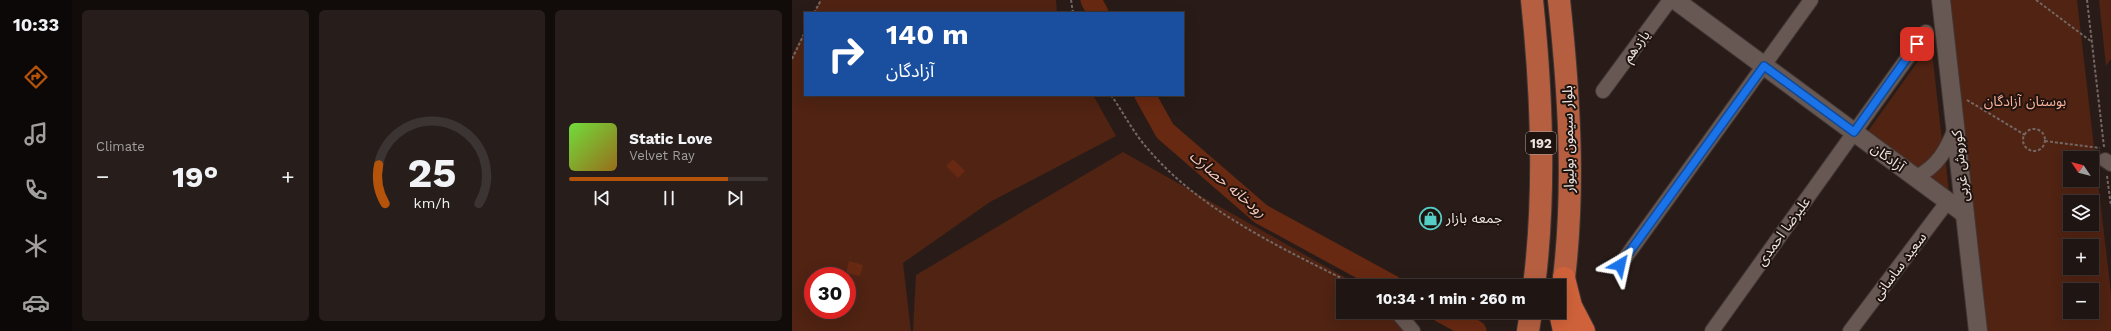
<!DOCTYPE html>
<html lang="en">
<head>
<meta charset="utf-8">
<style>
	:root { --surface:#1f1512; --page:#271e1b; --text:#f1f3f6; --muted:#a19f9f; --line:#3c3432; --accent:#b45309 }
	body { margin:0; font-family:"Work Sans","Noto Sans Arabic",sans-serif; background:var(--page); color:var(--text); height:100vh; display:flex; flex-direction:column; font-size:15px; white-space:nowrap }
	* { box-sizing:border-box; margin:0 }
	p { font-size:13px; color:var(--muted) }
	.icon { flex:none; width:22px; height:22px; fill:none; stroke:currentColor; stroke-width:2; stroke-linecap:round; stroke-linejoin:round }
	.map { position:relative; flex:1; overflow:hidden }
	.sheet { display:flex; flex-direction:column; gap:10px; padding:10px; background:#110c0a; width:720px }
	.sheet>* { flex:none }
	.hud { position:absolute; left:12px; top:12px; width:380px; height:84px; border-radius:0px; box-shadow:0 4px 16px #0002,0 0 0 1px var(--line); background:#1a4fa0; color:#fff; overflow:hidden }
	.needle { width:26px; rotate:305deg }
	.fabs { position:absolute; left:1271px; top:151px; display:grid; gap:8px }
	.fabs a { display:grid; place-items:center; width:36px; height:36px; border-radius:0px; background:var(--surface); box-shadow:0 4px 16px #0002,0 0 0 1px var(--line); font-size:20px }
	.speed { position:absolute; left:12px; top:267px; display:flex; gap:8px; font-size:20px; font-weight:700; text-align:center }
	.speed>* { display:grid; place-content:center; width:52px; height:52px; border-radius:50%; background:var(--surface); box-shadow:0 4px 16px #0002,0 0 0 1px var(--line); line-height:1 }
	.speed .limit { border:6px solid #d22; background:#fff; color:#111 }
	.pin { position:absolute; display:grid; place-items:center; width:34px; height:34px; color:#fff; margin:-17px; border-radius:8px; box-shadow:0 2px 6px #0006 }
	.me { position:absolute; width:44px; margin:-22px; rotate:36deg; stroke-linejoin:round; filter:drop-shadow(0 0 3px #0008) }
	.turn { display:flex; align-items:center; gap:14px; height:84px; padding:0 16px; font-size:18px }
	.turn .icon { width:52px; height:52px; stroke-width:2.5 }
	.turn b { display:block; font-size:28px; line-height:34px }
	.big { font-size:30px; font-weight:700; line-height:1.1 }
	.sheet .widget { flex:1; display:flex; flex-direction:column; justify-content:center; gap:6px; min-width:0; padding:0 14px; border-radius:6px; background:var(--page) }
	.sheet .dial { align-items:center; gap:0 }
	.dial svg { height:104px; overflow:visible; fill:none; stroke:var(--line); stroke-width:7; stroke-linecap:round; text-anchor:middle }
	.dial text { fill:var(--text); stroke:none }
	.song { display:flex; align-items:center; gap:12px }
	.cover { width:48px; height:48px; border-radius:6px; background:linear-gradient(135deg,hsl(100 70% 55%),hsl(40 70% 35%)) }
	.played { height:4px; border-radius:2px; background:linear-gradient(90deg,var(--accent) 80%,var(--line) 80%) }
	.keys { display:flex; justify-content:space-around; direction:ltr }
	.heat { display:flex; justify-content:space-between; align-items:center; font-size:22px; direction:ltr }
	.sheet .tiles { flex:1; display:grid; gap:10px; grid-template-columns:repeat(3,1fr) }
	.trip { position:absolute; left:544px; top:279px; width:230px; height:40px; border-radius:0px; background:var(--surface); box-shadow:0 4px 16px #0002,0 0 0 1px var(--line); font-weight:700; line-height:40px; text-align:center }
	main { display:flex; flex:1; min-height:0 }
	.tab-bar { display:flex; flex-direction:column; width:72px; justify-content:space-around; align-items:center; background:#0c0807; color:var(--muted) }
	.tab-bar .icon { width:28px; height:28px }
	.tab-bar .on { color:var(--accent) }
	.tab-bar b { font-size:18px; color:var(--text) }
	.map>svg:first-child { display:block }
</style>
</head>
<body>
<main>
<nav class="tab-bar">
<b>10:33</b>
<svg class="icon on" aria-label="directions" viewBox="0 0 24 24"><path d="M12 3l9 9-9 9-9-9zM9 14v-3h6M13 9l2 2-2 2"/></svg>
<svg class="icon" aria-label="music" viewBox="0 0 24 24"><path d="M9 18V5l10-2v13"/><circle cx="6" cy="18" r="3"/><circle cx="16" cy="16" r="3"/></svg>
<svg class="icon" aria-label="phone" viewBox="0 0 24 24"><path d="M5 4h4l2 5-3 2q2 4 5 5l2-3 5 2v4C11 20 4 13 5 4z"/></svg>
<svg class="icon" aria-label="climate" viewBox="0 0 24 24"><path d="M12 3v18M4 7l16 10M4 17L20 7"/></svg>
<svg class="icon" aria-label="car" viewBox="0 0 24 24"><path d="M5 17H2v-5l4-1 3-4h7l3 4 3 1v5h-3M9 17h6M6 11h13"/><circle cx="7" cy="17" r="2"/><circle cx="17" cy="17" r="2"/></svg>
</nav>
<section class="sheet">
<div class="tiles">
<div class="widget"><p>Climate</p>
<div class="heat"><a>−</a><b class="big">19°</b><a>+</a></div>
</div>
<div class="widget dial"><svg viewBox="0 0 100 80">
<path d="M14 69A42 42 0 1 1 86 69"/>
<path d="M14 69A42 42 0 0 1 9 39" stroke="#b45309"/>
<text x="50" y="56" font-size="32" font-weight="700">25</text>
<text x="50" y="72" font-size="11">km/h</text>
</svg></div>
<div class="widget">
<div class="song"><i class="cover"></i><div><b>Static Love</b><p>Velvet Ray</p></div></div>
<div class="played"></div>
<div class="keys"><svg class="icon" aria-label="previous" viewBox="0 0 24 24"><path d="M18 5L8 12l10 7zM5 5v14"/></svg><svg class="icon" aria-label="pause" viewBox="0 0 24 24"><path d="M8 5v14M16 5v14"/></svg><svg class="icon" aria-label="next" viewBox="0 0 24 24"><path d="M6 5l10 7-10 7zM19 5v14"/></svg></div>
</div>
</div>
</section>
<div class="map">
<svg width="1319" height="331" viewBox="0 0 1319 331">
	<rect width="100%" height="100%" fill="#291c18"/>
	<!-- green -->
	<g fill="#502313" fill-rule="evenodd">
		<polygon points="28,0 264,0 265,13 22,13"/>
		<path d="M 1158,0 L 1285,0 L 1319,294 L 1319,331 L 1192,331 L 1187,270 ZM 1278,158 L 1300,158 L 1300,180 L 1278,180 ZM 1278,202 L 1300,202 L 1300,224 L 1278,224 ZM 1278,246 L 1300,246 L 1300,268 L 1278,268 ZM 1278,290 L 1300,290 L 1300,312 L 1278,312 Z"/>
		<polygon points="1307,0 1319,0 1319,59 1314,66"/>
		<path d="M 13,30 L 13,95 L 301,95 L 324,136 L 198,202 L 111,263 L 119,331 L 0,331 L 0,56 ZM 21,276 L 55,276 L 55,310 L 21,310 Z"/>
		<polygon points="1139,43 1150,141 1144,154 1130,171 1074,134"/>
		<polygon points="331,152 568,286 551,286 551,312 607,312 626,331 121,331 124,275"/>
		<polygon points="1153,155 1157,193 1131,177"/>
	</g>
	<!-- water -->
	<g fill="#682912">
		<polygon points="161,159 173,171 166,178 154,166"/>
		<polygon points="57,261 71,265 68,276 54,273"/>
	</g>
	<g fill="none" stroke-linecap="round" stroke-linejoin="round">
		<!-- river -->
		<g stroke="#682912" stroke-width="21">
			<polyline points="299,0 306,13"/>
			<polyline points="353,95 373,131 469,214 601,286"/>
			<polyline points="649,312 684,331"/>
		</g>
		<defs>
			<g id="minor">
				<polyline points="811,91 878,0"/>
				<polyline points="1313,160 1319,164"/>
				<path d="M 1124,177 C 1145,167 1155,150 1163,128"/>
				<polyline points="828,265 1019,0"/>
				<polyline points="605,312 621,331"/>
				<polyline points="920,331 1134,32"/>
				<polyline points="1058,331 1156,201"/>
			</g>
			<g id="tertiary">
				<polyline points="883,0 1173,214"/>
				<polyline points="1149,0 1186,331"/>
			</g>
			<g id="primary">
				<path d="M 740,0 C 750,95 754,191 742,286"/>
				<path d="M 767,0 C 777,92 783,186 772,278"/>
				<polyline points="736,331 739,312"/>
			</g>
			<g id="trunk">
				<polyline points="772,278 779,306 792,331"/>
				<polyline points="767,299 767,308 772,331"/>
			</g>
		</defs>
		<!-- minor casing -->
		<use href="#minor" stroke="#423735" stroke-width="16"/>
		<!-- tertiary casing -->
		<use href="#tertiary" stroke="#423735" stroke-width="20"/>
		<!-- primary casing -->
		<use href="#primary" stroke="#423735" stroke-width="24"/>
		<!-- trunk casing -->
		<use href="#trunk" stroke="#423735" stroke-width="24"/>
		<!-- path -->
		<g stroke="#746864" stroke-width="2" stroke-dasharray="3 2" stroke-linecap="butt">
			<polyline points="279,0 281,13"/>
			<polyline points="1244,0 1300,42"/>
			<polyline points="1295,0 1312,147"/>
			<polyline points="22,13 29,0"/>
			<polyline points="0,59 13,32"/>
			<path d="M 319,95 C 331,112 341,132 355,148 C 409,212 492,249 565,286"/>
			<polyline points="1175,100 1233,135"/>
			<circle cx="1242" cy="140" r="11"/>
			<polyline points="1253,141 1308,148"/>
			<polyline points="1315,176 1319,206"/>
		</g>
		<!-- minor -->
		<use href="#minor" stroke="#685853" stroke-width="14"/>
		<!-- tertiary -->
		<use href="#tertiary" stroke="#685853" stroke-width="18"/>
		<!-- primary -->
		<use href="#primary" stroke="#b55f40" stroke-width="22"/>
		<!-- trunk -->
		<use href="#trunk" stroke="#cf623a" stroke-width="22"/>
	</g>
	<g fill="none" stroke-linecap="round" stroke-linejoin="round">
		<defs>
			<polyline id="route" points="828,265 972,66 1062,132 1125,44"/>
		</defs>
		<!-- route casing -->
		<use href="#route" stroke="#114b97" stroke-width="10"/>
		<!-- route -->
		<use href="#route" stroke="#1a73e8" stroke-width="7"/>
	</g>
	<!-- icons -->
	<defs>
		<symbol id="shop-ring" viewBox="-11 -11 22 22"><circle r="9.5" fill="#1f130f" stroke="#55cec6" stroke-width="1.5"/><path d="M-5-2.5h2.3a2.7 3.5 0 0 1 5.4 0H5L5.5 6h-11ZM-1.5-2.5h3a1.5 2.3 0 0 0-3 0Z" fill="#55cec6"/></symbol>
	</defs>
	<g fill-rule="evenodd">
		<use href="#shop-ring" x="626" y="206" width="25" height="25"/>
	</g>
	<g text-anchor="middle" stroke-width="4" stroke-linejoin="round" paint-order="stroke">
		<!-- shield labels -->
		<rect fill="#1f130f" stroke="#b0a6a2" stroke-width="1" x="734" y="132" width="30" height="22" rx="3"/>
		<g font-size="13" font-weight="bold" fill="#eee5e1">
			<text x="749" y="148">192</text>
		</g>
		<!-- street labels -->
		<g font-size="14" fill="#eee5e1" stroke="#1f130f">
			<text transform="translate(844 46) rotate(-54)" y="5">یازدهم</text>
			<text transform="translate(776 139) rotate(-91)" y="5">بلوار سیمون بولیوار</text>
			<text transform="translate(1096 157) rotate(36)" y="5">آزادگان</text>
			<text transform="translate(1168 166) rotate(-96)" y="5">کوروش غربی</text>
			<text transform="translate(991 231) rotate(-54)" y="5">علیرضا احمدی</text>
			<text transform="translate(1107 266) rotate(-53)" y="5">سعید ساسانی</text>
		</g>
		<!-- park labels -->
		<g font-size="14" fill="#f8b098" stroke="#1f130f">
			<text x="1233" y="106">بوستان آزادگان</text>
		</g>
		<!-- poi labels -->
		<g font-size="14" fill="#eee5e1" stroke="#1f130f" text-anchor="start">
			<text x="654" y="223">جمعه بازار</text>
		</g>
		<!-- water labels -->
		<g font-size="15" font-style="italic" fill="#f7c6b6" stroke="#1f130f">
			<text transform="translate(436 184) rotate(40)" y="5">رودخانه حصارک</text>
		</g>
	</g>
</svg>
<div class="fabs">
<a><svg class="needle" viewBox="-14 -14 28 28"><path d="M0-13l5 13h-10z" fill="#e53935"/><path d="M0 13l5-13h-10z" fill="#a19f9f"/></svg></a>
<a><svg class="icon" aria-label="layers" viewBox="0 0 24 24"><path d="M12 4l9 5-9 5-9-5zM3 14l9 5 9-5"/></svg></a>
<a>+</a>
<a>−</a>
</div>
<div class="speed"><div class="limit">30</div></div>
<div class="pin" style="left:1125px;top:44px;background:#d93025"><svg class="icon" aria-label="arrive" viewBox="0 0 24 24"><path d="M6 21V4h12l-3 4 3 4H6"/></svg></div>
<svg class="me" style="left:828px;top:265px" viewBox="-20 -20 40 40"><path d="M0-17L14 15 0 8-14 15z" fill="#1a73e8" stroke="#fff" stroke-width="4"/></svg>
<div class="trip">10:34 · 1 min · 260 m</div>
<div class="hud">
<div class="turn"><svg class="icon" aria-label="right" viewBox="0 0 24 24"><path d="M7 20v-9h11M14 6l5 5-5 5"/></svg><div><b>140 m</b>آزادگان</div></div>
</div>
</div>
</main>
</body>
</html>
